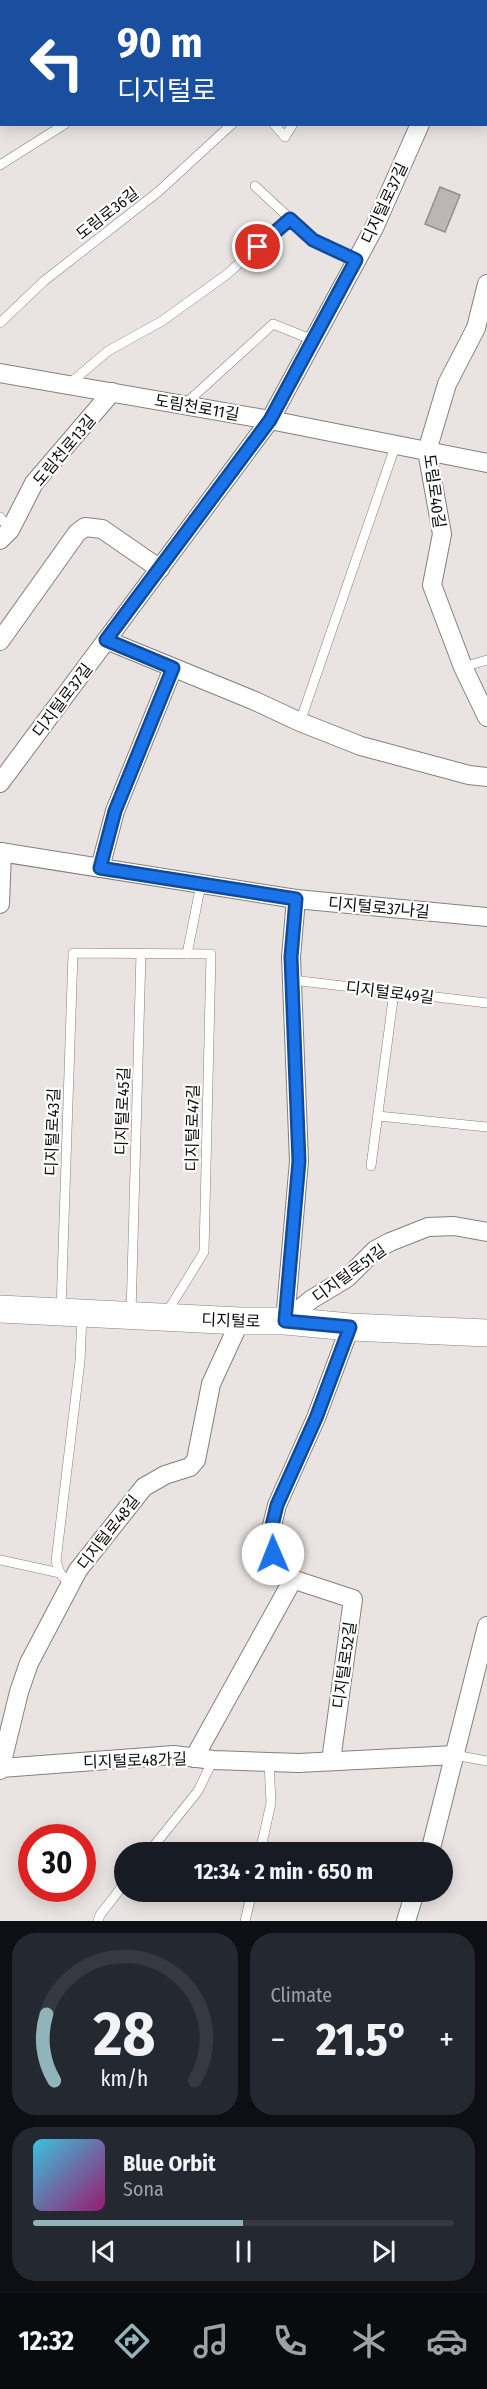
<!DOCTYPE html>
<html lang="en">
<head>
<meta charset="utf-8">
<style>
	:root { --surface:#171b24; --page:#242831; --text:#f1f3f6; --muted:#9ea1a6; --line:#363941; --accent:#90b4b8 }
	body { margin:0; font-family:"Fira Sans Condensed","Noto Sans KR",sans-serif; background:var(--page); color:var(--text); height:100vh; display:flex; flex-direction:column; font-size:22px; white-space:nowrap }
	* { box-sizing:border-box; margin:0 }
	p { font-size:20px; color:var(--muted) }
	.icon { flex:none; width:33px; height:33px; fill:none; stroke:currentColor; stroke-width:2; stroke-linecap:round; stroke-linejoin:round }
	.map { position:relative; height:1921px; overflow:hidden }
	.details { display:flex; flex-direction:column; gap:12px; padding:12px; background:#0d0f14; flex:1 }
	.details>* { flex:none }
	.guide { position:absolute; left:0px; top:0px; width:488px; height:126px; box-shadow:0 3px 15px #0003; background:#1a4fa0; color:#fff; overflow:hidden }
	.speed { position:absolute; left:18px; top:1824px; display:flex; gap:12px; font-size:30px; font-weight:700; text-align:center }
	.speed>* { display:grid; place-content:center; width:78px; height:78px; border-radius:50%; background:var(--surface); box-shadow:0 3px 15px #0003; line-height:1 }
	.speed .limit { border:9px solid #d22; background:#fff; color:#111 }
	.pin { position:absolute; display:grid; place-items:center; width:51px; height:51px; color:#fff; margin:-26px; border:3px solid #fff; border-radius:50%; box-shadow:0 2px 6px #0007 }
	.me { position:absolute; width:66px; margin:-33px; rotate:359deg; stroke-linejoin:round; filter:drop-shadow(0 0 4px #0008) }
	.turn { display:flex; align-items:center; gap:21px; height:126px; padding:0 18px; font-size:27px }
	.turn .icon { width:78px; height:78px; stroke-width:2.5 }
	.turn b { display:block; font-size:42px; line-height:51px }
	.big { font-size:45px; font-weight:700; line-height:1.1 }
	.details .widget { flex:1; display:flex; flex-direction:column; justify-content:center; gap:9px; min-width:0; padding:0 21px; border-radius:24px; background:var(--page) }
	.details .dial { align-items:center; gap:0 }
	.dial svg { height:156px; overflow:visible; fill:none; stroke:var(--line); stroke-width:7; stroke-linecap:round; text-anchor:middle }
	.dial text { fill:var(--text); stroke:none }
	.song { display:flex; align-items:center; gap:18px }
	.cover { width:72px; height:72px; border-radius:9px; background:linear-gradient(135deg,hsl(190 70% 55%),hsl(320 70% 35%)) }
	.played { height:6px; border-radius:3px; background:linear-gradient(90deg,var(--accent) 50%,var(--line) 50%) }
	.keys { display:flex; justify-content:space-around; direction:ltr }
	.heat { display:flex; justify-content:space-between; align-items:center; font-size:33px; direction:ltr }
	.details .tiles { flex:1; display:grid; gap:12px; grid-template-columns:1fr 1fr }
	.widget:last-child { grid-column:span 2 }
	.trip { position:absolute; left:114px; top:1842px; width:339px; height:60px; border-radius:30px; background:var(--surface); box-shadow:0 3px 15px #0003; font-weight:700; line-height:60px; text-align:center }
	.tabs { display:flex; height:96px; justify-content:space-around; align-items:center; background:#090b0e; color:var(--muted) }
	.tabs .icon { width:42px; height:42px }
	.tabs .current { color:var(--accent) }
	.tabs b { font-size:27px; color:var(--text) }
	.map>svg:first-child { display:block }
</style>
</head>
<body>
<div class="map">
<svg width="487" height="1921" viewBox="0 0 487 1921">
	<rect width="100%" height="100%" fill="#e9e4e1"/>
	<!-- building -->
	<polygon fill="#bbb6b3" stroke="#938e8b" stroke-width="1.5" points="440,187 460,195 445,232 425,224"/>
	<g fill="none" stroke-linecap="round" stroke-linejoin="round">
		<defs>
			<g id="lane">
				<polyline points="180,2 181,0"/>
				<polyline points="0,99 2,98"/>
				<polyline points="274,124 285,137 293,124"/>
				<polyline points="0,165 65,124"/>
				<polyline points="255,186 313,240 356,260"/>
				<polyline points="0,323 44,281 158,192 232,124"/>
				<polyline points="69,384 108,351 162,321 226,275 290,219"/>
				<polyline points="184,405 273,324 313,340"/>
				<polyline points="0,517 10,530"/>
				<polyline points="463,667 487,660"/>
				<polyline points="300,722 396,444"/>
				<polyline points="187,954 201,884"/>
				<polyline points="292,980 487,1003"/>
				<polyline points="378,1116 487,1127"/>
				<polyline points="371,1166 394,992"/>
				<polyline points="61,1310 73,953 211,954 204,1252 167,1312"/>
				<polyline points="131,1314 141,953"/>
				<polyline points="0,1560 60,1573"/>
				<polyline points="70,1585 60,1573 56,1561 80,1361 82,1315"/>
				<polyline points="455,1755 487,1761"/>
				<polyline points="149,1852 198,1791 213,1760"/>
				<polyline points="260,1852 271,1803 269,1762"/>
				<polyline points="98,1921 100,1915 124,1884"/>
				<polyline points="245,1921 252,1892"/>
			</g>
			<g id="street">
				<polyline points="34,2 35,0"/>
				<polyline points="392,2 392,0"/>
				<polyline points="0,38 2,37"/>
				<polyline points="487,284 476,328 447,384 427,451 442,534 432,585 463,667 487,717"/>
				<polyline points="0,373 270,420 487,463"/>
				<polyline points="0,540 10,530 34,483 112,392"/>
				<polyline points="106,640 255,701 300,722 361,746 469,775 487,777"/>
				<polyline points="0,641 77,533 85,527 102,529 160,569"/>
				<polyline points="0,783 270,420 374,228 420,124"/>
				<polyline points="0,852 296,899 487,917"/>
				<polyline points="100,868 115,811 173,668"/>
				<polyline points="0,904 2,852"/>
				<polyline points="285,1321 299,1161 291,957 296,899"/>
				<polyline points="285,1321 312,1299 347,1278 375,1250 390,1242 428,1227 454,1226 487,1232"/>
				<polyline points="289,1578 353,1599 331,1761"/>
				<polyline points="194,1758 291,1583 283,1564 272,1554 269,1538 277,1505 316,1418 350,1327"/>
				<polyline points="1,1768 174,1755 213,1760 299,1763 455,1755"/>
				<polyline points="0,1770 19,1692 29,1663 78,1570 144,1487 165,1475 190,1467 196,1460 211,1384 240,1321"/>
				<polyline points="430,1852 487,1626"/>
				<polyline points="406,1921 415,1892"/>
			</g>
			<g id="secondary">
				<polyline points="213,0 220,2"/>
				<polyline points="486,63 487,63"/>
				<polyline points="0,1309 240,1321 285,1321 350,1327 487,1333"/>
			</g>
		</defs>
		<!-- lane casing -->
		<use href="#lane" stroke="#85807d" stroke-width="10"/>
		<!-- street casing -->
		<use href="#street" stroke="#85807d" stroke-width="20"/>
		<!-- secondary casing -->
		<use href="#secondary" stroke="#85807d" stroke-width="28"/>
		<!-- lane -->
		<use href="#lane" stroke="#fff" stroke-width="9"/>
		<!-- street -->
		<use href="#street" stroke="#fff" stroke-width="18"/>
		<!-- secondary -->
		<use href="#secondary" stroke="#fff" stroke-width="27"/>
	</g>
	<g fill="none" stroke-linecap="round" stroke-linejoin="round">
		<defs>
			<polyline id="route" points="258,247 290,219 313,240 356,260 270,420 106,640 173,668 115,811 100,868 296,899 291,957 299,1161 285,1321 350,1327 316,1418 277,1505 269,1538 273,1554"/>
		</defs>
		<!-- route casing -->
		<use href="#route" stroke="#114b97" stroke-width="15"/>
		<!-- route -->
		<use href="#route" stroke="#1a73e8" stroke-width="10"/>
	</g>
	<g text-anchor="middle" stroke-width="4.5" stroke-linejoin="round" paint-order="stroke">
		<!-- street labels -->
		<g font-size="16" fill="#0e0c0b" stroke="#fff">
			<text transform="translate(384 203) rotate(-65)" y="6">디지털로37길</text>
			<text transform="translate(107 213) rotate(-38)" y="6">도림로36길</text>
			<text transform="translate(197 407) rotate(10)" y="6">도림천로11길</text>
			<text transform="translate(64 450) rotate(-50)" y="6">도림천로13길</text>
			<text transform="translate(435 491) rotate(82)" y="6">도림로40길</text>
			<text transform="translate(62 700) rotate(-53)" y="6">디지털로37길</text>
			<text transform="translate(379 907) rotate(5)" y="6">디지털로37나길</text>
			<text transform="translate(390 992) rotate(7)" y="6">디지털로49길</text>
			<text transform="translate(122 1111) rotate(-88)" y="6">디지털로45길</text>
			<text transform="translate(192 1128) rotate(-89)" y="6">디지털로47길</text>
			<text transform="translate(52 1132) rotate(-88)" y="6">디지털로43길</text>
			<text transform="translate(349 1273) rotate(-36)" y="6">디지털로51길</text>
			<text transform="translate(231 1320) rotate(2)" y="6">디지털로</text>
			<text transform="translate(108 1532) rotate(-52)" y="6">디지털로48길</text>
			<text transform="translate(344 1665) rotate(-82)" y="6">디지털로52길</text>
			<text transform="translate(135 1760) rotate(-2)" y="6">디지털로48가길</text>
		</g>
	</g>
</svg>
<div class="speed"><div class="limit">30</div></div>
<div class="pin" style="left:258px;top:247px;background:#d93025"><svg class="icon" aria-label="arrive" viewBox="0 0 24 24"><path d="M6 21V4h12l-3 4 3 4H6"/></svg></div>
<svg class="me" style="left:273px;top:1554px" viewBox="-20 -20 40 40"><circle r="19" fill="#fff"/><path d="M0-13L10 11 0 6-10 11z" fill="#1a73e8"/></svg>
<div class="trip">12:34 · 2 min · 650 m</div>
<div class="guide">
<div class="turn"><svg class="icon" aria-label="left" viewBox="0 0 24 24"><path d="M17 20v-9H6M10 6l-5 5 5 5"/></svg><div><b>90 m</b>디지털로</div></div>
</div>
</div>
<section class="details">
<div class="tiles">
<div class="widget dial"><svg viewBox="0 0 100 80">
<path d="M14 69A42 42 0 1 1 86 69"/>
<path d="M14 69A42 42 0 0 1 10 35" stroke="#90b4b8"/>
<text x="50" y="56" font-size="32" font-weight="700">28</text>
<text x="50" y="72" font-size="11">km/h</text>
</svg></div>
<div class="widget"><p>Climate</p>
<div class="heat"><a>−</a><b class="big">21.5°</b><a>+</a></div>
</div>
<div class="widget">
<div class="song"><i class="cover"></i><div><b>Blue Orbit</b><p>Sona</p></div></div>
<div class="played"></div>
<div class="keys"><svg class="icon" aria-label="previous" viewBox="0 0 24 24"><path d="M18 5L8 12l10 7zM5 5v14"/></svg><svg class="icon" aria-label="pause" viewBox="0 0 24 24"><path d="M8 5v14M16 5v14"/></svg><svg class="icon" aria-label="next" viewBox="0 0 24 24"><path d="M6 5l10 7-10 7zM19 5v14"/></svg></div>
</div>
</div>
</section>
<nav class="tabs">
<b>12:32</b>
<svg class="icon current" aria-label="directions" viewBox="0 0 24 24"><path d="M12 3l9 9-9 9-9-9zM9 14v-3h6M13 9l2 2-2 2"/></svg>
<svg class="icon" aria-label="music" viewBox="0 0 24 24"><path d="M9 18V5l10-2v13"/><circle cx="6" cy="18" r="3"/><circle cx="16" cy="16" r="3"/></svg>
<svg class="icon" aria-label="phone" viewBox="0 0 24 24"><path d="M5 4h4l2 5-3 2q2 4 5 5l2-3 5 2v4C11 20 4 13 5 4z"/></svg>
<svg class="icon" aria-label="climate" viewBox="0 0 24 24"><path d="M12 3v18M4 7l16 10M4 17L20 7"/></svg>
<svg class="icon" aria-label="car" viewBox="0 0 24 24"><path d="M5 17H2v-5l4-1 3-4h7l3 4 3 1v5h-3M9 17h6M6 11h13"/><circle cx="7" cy="17" r="2"/><circle cx="17" cy="17" r="2"/></svg>
</nav>
</body>
</html>
